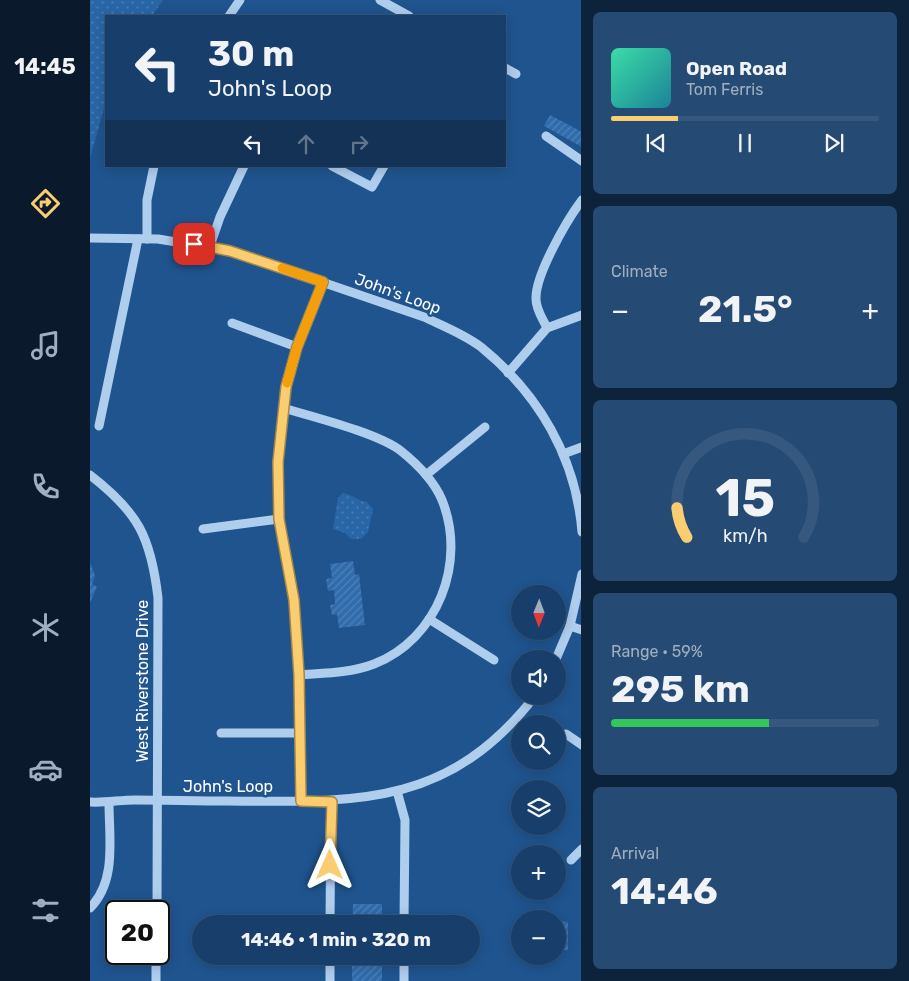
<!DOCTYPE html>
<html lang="en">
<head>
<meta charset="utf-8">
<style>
	:root { --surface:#183f6b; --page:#254a73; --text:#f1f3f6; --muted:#9fafc1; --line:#36587e; --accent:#face70 }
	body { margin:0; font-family:Rubik,sans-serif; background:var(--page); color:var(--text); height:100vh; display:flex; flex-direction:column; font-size:19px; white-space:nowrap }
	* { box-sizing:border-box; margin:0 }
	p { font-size:16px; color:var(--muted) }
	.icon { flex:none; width:28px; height:28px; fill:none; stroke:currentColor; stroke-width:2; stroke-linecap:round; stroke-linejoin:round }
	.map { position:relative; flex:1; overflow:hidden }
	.side { display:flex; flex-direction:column; gap:12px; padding:12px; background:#0d233b; width:328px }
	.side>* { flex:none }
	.guide { position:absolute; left:15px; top:15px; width:401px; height:152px; border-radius:0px; box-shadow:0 2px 12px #0003,0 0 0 1px var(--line); background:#183f6b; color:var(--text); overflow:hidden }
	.needle { width:32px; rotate:181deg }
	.tools { position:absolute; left:421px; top:585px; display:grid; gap:10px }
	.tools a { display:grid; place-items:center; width:55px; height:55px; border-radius:50%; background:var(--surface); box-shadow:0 2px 12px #0003,0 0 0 1px var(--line); font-size:25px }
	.speed { position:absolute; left:15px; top:900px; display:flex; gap:10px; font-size:25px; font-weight:700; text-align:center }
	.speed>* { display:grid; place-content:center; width:65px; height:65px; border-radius:50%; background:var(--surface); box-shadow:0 2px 12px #0003,0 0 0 1px var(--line); line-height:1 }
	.speed .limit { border:2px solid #111; border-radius:8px; background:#fff; color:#111 }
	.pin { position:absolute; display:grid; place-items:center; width:42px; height:42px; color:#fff; margin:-21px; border-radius:10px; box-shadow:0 2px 8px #0006 }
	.me { position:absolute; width:55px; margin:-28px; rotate:0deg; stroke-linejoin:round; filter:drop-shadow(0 0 4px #0008) }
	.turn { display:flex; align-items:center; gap:18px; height:105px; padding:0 20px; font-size:22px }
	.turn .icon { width:65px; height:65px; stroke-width:2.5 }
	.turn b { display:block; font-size:35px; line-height:42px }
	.lanes { display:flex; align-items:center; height:48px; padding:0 20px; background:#0003; justify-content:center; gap:25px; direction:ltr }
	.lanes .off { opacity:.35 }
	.big { font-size:38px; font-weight:700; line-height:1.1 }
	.side .tile { flex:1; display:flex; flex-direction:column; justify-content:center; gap:8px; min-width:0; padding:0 18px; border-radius:8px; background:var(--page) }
	.side .dial { align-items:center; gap:0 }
	.dial svg { height:130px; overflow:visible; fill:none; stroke:var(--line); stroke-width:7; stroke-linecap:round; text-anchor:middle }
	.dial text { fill:var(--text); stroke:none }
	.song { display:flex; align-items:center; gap:15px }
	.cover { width:60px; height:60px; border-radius:8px; background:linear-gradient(135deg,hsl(160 70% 55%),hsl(190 70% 35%)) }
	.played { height:5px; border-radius:2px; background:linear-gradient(90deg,var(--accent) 25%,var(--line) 25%) }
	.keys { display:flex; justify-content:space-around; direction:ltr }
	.heat { display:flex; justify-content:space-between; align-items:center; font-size:28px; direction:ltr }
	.charge { height:8px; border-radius:4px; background:linear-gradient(90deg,#34c759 59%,var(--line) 0) }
	.trip { position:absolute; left:102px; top:915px; width:288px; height:50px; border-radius:25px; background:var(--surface); box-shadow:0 2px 12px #0003,0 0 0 1px var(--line); font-weight:700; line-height:50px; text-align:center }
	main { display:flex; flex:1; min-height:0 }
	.tab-bar { display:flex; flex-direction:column; width:90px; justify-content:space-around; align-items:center; background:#0a192b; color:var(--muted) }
	.tab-bar .icon { width:35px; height:35px }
	.tab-bar .selected { color:var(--accent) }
	.tab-bar b { font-size:22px; color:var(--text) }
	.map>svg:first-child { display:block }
</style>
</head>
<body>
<main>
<nav class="tab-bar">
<b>14:45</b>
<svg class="icon selected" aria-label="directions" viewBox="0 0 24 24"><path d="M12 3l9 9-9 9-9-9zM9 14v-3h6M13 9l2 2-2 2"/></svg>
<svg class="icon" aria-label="music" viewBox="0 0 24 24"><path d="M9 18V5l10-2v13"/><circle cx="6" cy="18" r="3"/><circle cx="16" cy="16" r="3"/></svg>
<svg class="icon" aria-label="phone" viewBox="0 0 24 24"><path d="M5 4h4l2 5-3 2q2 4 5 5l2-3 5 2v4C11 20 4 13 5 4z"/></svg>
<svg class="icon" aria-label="climate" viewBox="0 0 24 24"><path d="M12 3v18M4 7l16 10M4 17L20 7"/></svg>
<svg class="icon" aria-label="car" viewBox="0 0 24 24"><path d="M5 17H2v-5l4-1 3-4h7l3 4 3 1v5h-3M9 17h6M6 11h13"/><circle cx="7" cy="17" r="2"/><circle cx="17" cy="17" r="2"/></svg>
<svg class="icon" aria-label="filters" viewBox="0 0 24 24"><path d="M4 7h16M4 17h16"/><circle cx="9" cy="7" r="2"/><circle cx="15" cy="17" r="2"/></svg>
</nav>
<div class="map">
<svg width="492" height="981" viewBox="0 0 492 981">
	<defs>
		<pattern id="park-dots" width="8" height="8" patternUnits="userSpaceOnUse" patternTransform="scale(1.25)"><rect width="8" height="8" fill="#2966a7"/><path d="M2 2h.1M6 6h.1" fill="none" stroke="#497db4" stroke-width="1.8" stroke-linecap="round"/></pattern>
		<pattern id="building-hatch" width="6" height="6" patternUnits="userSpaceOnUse" patternTransform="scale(1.25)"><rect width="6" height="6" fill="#306bac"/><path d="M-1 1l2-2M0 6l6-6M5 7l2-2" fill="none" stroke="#4f81b8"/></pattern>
	</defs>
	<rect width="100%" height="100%" fill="#20548f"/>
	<!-- park -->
	<g fill="url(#park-dots)">
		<polygon points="0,0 73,0 62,16 16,16 16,101 0,158"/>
		<path d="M 253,493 C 263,494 266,501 277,502 L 283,509 L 278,532 L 271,539 L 261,539 L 255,533 L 243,529 L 248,498 Z"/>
	</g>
	<!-- building -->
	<g fill="url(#building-hatch)">
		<polygon points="460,115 492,132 492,147 454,126"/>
		<polygon points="263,561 265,575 269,574 275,625 249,628 247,614 242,615 240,605 245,604 244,590 238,591 236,579 242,578 240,564"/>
		<polygon points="0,562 5,576 2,584 7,587 0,603"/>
		<polygon points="263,904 292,904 292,924 262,924"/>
		<polygon points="468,921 478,922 478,950 468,950"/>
		<rect x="262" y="956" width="30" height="25"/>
	</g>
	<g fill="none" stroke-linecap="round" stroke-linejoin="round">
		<!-- minor -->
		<g stroke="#afcded" stroke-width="9">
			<polyline points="290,0 319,16"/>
			<polyline points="139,16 150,0"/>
			<polyline points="415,68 426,74"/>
			<polyline points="456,136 492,161"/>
			<polyline points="242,166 282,187 294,166"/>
			<path d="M 0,238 L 68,239 L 141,251 L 334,317 C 353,326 374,334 391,347 C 449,394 486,458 492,532"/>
			<polyline points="57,239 57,200 64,166"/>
			<polyline points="120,246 130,217 154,166"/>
			<polyline points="142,323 207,347"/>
			<path d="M 457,328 C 453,319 446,310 446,299 C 445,275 477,220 492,200"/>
			<polyline points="418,373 457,328 492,315"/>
			<path d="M 193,408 C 223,417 288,433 311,451 C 326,463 344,481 352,500 C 377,562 348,639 284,664 C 261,673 234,673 209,675"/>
			<polyline points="9,426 48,239"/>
			<polyline points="473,454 492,447"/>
			<path d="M 0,475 C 48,512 61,537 68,598 L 67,911"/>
			<polyline points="336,475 395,427"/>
			<polyline points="113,529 189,519"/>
			<polyline points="339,619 404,660"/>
			<polyline points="480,626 492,630"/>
			<polyline points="466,659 480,626 492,574"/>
			<polyline points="131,733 210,733"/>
			<polyline points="476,734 492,745"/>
			<polyline points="307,791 315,820 314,924"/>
			<polyline points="211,801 209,675 204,600 189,519 188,462 196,387 207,347 233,282"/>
			<path d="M 0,802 C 15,803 30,800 45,800 C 76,800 106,801 137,801 C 265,802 358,808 445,696"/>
			<polyline points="481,860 492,849"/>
			<path d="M 0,908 C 27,881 19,838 19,803"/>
			<polyline points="240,924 241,801"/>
			<polyline points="66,981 66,954"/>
			<polyline points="240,981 240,956"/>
			<polyline points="314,981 314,956"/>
		</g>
	</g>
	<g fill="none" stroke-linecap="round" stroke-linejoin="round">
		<defs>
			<polyline id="route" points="104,244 140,251 233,282 207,347 196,387 188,462 189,519 204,600 209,675 211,801 242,802 240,865"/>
		</defs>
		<!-- route casing -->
		<use href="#route" stroke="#a28649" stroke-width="12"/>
		<!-- route -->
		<use href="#route" stroke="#face70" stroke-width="9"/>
		<!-- slow -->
		<polyline stroke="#f59e0b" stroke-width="9" points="192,268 233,282 207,347 197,383"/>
	</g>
	<g text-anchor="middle" stroke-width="5" stroke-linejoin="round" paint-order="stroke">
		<!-- street labels -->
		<g font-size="16" fill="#fff" stroke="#20548f">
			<text transform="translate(308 293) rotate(20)" y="6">John's Loop</text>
			<text transform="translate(52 681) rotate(-90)" y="6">West Riverstone Drive</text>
			<text x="138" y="792">John's Loop</text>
		</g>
	</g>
</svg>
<div class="tools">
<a><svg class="needle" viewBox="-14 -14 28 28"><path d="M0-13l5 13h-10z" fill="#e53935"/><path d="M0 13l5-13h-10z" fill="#9fafc1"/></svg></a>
<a><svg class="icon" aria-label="sound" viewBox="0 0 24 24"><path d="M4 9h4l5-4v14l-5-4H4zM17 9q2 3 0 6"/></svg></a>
<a><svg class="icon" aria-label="search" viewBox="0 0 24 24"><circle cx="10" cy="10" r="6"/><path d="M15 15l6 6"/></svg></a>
<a><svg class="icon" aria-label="layers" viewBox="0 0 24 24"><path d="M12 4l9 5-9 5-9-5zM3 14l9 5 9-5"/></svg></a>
<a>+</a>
<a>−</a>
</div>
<div class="speed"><div class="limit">20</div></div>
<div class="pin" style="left:104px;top:244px;background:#d93025"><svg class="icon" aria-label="arrive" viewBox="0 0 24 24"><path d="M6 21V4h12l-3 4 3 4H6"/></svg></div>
<svg class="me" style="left:240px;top:865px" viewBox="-20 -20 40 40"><path d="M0-17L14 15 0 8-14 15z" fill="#face70" stroke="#fff" stroke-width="4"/></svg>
<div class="trip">14:46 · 1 min · 320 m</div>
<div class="guide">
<div class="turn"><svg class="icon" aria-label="left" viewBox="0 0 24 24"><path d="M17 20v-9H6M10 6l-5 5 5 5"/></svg><div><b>30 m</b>John's Loop</div></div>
<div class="lanes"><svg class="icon" aria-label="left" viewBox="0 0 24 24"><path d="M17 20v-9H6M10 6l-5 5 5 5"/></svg><svg class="icon off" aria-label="ahead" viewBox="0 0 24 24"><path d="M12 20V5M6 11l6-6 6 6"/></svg><svg class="icon off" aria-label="right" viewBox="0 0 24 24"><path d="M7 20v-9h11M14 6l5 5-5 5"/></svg></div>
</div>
</div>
<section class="side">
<div class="tile">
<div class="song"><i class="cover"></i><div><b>Open Road</b><p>Tom Ferris</p></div></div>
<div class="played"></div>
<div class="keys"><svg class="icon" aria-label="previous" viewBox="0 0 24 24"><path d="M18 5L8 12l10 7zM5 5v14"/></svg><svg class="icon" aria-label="pause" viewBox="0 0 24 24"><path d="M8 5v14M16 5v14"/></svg><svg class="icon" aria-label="next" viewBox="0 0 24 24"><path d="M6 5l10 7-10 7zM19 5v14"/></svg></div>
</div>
<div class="tile"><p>Climate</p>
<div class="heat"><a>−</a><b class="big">21.5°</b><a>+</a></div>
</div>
<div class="tile dial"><svg viewBox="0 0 100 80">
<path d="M14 69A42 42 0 1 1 86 69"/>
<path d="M14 69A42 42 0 0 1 8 51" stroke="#face70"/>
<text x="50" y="56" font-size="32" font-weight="700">15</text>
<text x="50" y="72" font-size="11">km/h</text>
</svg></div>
<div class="tile"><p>Range · 59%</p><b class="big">295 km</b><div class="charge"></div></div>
<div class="tile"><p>Arrival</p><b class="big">14:46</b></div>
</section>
</main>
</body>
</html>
